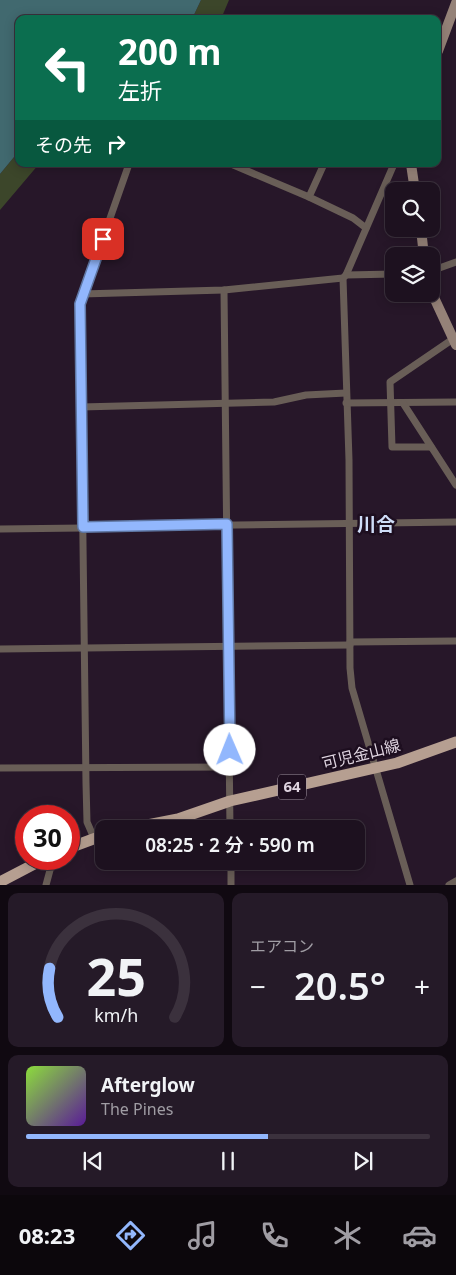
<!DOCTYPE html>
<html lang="ja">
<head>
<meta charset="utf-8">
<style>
	:root { --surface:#1d111f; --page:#251a28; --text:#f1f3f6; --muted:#a09da4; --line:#3b313d; --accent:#92b7fd }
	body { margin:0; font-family:"Noto Sans","Noto Sans JP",sans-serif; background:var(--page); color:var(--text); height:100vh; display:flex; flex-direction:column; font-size:19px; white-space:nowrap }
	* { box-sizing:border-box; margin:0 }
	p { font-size:16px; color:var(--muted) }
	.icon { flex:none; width:28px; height:28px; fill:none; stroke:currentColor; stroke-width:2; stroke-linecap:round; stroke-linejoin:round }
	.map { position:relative; height:885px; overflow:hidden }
	.side { display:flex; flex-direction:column; gap:8px; padding:8px; background:#100911; flex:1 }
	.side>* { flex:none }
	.banner { position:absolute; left:15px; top:15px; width:426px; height:152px; border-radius:10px; box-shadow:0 2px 12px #0003,0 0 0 1px var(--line); background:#0b6e4f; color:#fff; overflow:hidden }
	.fabs { position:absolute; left:385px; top:182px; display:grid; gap:10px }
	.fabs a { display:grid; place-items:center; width:55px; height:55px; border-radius:10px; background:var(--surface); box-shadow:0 2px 12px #0003,0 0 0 1px var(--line); font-size:25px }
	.speed { position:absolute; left:15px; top:805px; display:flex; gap:10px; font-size:25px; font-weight:700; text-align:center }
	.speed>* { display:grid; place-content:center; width:65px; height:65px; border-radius:50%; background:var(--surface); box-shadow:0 2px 12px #0003,0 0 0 1px var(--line); line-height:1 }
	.speed .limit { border:8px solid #d22; background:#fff; color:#111 }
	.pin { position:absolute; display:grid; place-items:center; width:42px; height:42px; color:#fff; margin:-21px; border-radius:10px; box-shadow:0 2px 8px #0006 }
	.me { position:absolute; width:55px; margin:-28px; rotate:359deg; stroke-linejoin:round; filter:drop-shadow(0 0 4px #0008) }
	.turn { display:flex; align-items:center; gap:18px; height:105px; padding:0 20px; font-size:22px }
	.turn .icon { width:65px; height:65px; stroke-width:2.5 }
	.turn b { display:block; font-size:35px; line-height:42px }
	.then { display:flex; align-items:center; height:48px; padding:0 20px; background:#0003; gap:10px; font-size:19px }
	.big { font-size:38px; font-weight:600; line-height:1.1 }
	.side .card { flex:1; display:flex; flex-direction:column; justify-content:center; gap:8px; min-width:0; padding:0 18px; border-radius:10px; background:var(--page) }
	.side .dial { align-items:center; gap:0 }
	.dial svg { height:130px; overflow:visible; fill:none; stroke:var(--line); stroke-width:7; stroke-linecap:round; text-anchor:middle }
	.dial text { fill:var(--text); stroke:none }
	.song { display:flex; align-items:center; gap:15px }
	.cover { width:60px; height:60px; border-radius:8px; background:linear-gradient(135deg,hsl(90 70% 55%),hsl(270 70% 35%)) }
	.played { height:5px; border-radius:2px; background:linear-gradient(90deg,var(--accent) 60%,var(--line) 60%) }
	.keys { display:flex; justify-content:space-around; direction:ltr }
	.heat { display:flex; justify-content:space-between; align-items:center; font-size:28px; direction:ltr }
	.side .tiles { flex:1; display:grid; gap:8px; grid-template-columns:1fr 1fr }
	.card:last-child { grid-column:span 2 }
	.trip { position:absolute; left:95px; top:820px; width:270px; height:50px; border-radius:10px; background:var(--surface); box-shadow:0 2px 12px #0003,0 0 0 1px var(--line); font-weight:600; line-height:50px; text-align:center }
	.tabs { display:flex; height:80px; justify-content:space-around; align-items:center; background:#0c070c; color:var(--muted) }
	.tabs .icon { width:35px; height:35px }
	.tabs .current { color:var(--accent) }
	.tabs b { font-size:22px; color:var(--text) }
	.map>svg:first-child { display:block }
</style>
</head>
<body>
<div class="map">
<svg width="456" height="885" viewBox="0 0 456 885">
	<rect width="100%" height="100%" fill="#271729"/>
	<!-- forest -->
	<g fill="#3c462a">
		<polygon points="201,0 229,0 221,19 192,19"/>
		<polygon points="19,151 19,164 39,164 0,210 0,174"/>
	</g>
	<!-- water -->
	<polygon fill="#41696f" points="0,0 201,0 192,19 19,19 19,151 0,174"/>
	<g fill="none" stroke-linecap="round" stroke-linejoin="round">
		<!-- street -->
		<g stroke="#695e57" stroke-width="7">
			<polyline points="231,164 309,197"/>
			<polyline points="324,164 309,197 353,218 366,228"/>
			<polyline points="431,271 456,262"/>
			<polyline points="346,275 394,164"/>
			<polyline points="343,278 349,460 350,668 352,688 410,885"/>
			<polyline points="224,290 230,829"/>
			<polyline points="82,294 224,290 343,278 346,275 394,274"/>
			<polyline points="346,403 456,402"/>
			<polyline points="403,403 456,485"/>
			<polyline points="81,407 274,402 306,395 346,393"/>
			<polyline points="431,447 392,447 390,382 453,339"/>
			<polyline points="83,527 456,522"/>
			<polyline points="0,529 83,528"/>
			<polyline points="350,642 456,641"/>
			<polyline points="0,649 350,645"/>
			<polyline points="0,768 230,767"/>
			<polyline points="94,838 87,822 86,783 80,304 129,164"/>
			<polyline points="231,861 231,885"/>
			<polyline points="46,885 53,859"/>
			<polyline points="449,885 456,881"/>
		</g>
		<!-- secondary -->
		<g stroke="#958278" stroke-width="10">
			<polyline points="438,51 456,3"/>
			<polyline points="411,164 415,191"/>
			<polyline points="421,229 424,256"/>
			<polyline points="431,291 456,345"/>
		</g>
		<!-- primary -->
		<g stroke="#b69f91" stroke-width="11">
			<polyline points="127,829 178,819 230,801 397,763 456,742"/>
			<polyline points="69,848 104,835"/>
			<polyline points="0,882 44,859"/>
		</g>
	</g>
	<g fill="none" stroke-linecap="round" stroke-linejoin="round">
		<defs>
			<polyline id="route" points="103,239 80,304 83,527 227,524 230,750"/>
		</defs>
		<!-- route casing -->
		<use href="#route" stroke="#5f77a4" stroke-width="12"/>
		<!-- route -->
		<use href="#route" stroke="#92b7fd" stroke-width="9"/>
	</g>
	<g text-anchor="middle" stroke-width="5" stroke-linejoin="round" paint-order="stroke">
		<!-- shield labels -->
		<rect fill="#1d0e1f" stroke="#a599a6" stroke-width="1" x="278" y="774.5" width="28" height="25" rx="4"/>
		<g font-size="15" font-weight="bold" fill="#dfd4e0">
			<text x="292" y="792">64</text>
		</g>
		<!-- street labels -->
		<g font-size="16" fill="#dfd4e0" stroke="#1d0e1f">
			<text transform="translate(361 754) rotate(-14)" y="6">可児金山線</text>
		</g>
		<!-- quarter labels -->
		<g font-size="19" font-weight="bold" fill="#cfddf8" stroke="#1d0e1f">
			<text x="376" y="531">川合</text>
		</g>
	</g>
</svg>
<div class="fabs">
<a><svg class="icon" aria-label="search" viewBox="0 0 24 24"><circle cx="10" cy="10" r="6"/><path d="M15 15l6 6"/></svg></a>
<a><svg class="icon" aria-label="layers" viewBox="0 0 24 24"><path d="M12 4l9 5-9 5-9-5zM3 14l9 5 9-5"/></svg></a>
</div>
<div class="speed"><div class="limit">30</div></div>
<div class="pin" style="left:103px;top:239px;background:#d93025"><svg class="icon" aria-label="arrive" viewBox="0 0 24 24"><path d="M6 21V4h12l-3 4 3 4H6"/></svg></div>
<svg class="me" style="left:230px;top:750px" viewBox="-20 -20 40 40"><circle r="19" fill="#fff"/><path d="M0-13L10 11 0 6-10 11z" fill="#92b7fd"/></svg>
<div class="trip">08:25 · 2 分 · 590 m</div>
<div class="banner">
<div class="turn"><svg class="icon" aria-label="left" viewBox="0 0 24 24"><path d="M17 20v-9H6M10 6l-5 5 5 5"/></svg><div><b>200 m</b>左折</div></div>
<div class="then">その先<svg class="icon" aria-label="right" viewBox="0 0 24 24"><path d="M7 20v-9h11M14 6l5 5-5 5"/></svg></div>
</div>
</div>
<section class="side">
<div class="tiles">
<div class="card dial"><svg viewBox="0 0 100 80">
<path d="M14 69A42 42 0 1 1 86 69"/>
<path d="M14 69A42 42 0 0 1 9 39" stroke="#92b7fd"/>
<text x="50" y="56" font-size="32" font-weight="700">25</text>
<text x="50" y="72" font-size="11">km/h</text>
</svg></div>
<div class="card"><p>エアコン</p>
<div class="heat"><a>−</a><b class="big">20.5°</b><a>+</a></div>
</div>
<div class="card">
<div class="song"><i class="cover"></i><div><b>Afterglow</b><p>The Pines</p></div></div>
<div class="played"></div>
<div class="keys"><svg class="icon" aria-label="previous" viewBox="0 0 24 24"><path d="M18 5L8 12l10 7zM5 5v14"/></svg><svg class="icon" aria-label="pause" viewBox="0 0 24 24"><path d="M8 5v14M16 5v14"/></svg><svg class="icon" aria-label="next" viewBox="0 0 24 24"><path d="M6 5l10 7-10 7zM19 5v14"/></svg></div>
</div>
</div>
</section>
<nav class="tabs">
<b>08:23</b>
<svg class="icon current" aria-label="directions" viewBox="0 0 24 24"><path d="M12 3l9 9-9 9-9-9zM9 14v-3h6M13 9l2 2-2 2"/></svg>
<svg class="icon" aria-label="music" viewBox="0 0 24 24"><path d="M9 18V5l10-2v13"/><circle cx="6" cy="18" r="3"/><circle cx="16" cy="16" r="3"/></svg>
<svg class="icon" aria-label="phone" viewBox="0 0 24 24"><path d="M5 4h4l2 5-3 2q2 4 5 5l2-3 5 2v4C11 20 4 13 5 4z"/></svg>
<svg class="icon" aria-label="climate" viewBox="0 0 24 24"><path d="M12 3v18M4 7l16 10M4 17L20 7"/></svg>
<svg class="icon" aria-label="car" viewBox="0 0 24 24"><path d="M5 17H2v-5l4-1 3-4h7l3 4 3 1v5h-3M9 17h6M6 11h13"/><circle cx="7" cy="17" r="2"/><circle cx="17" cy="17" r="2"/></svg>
</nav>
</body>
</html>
